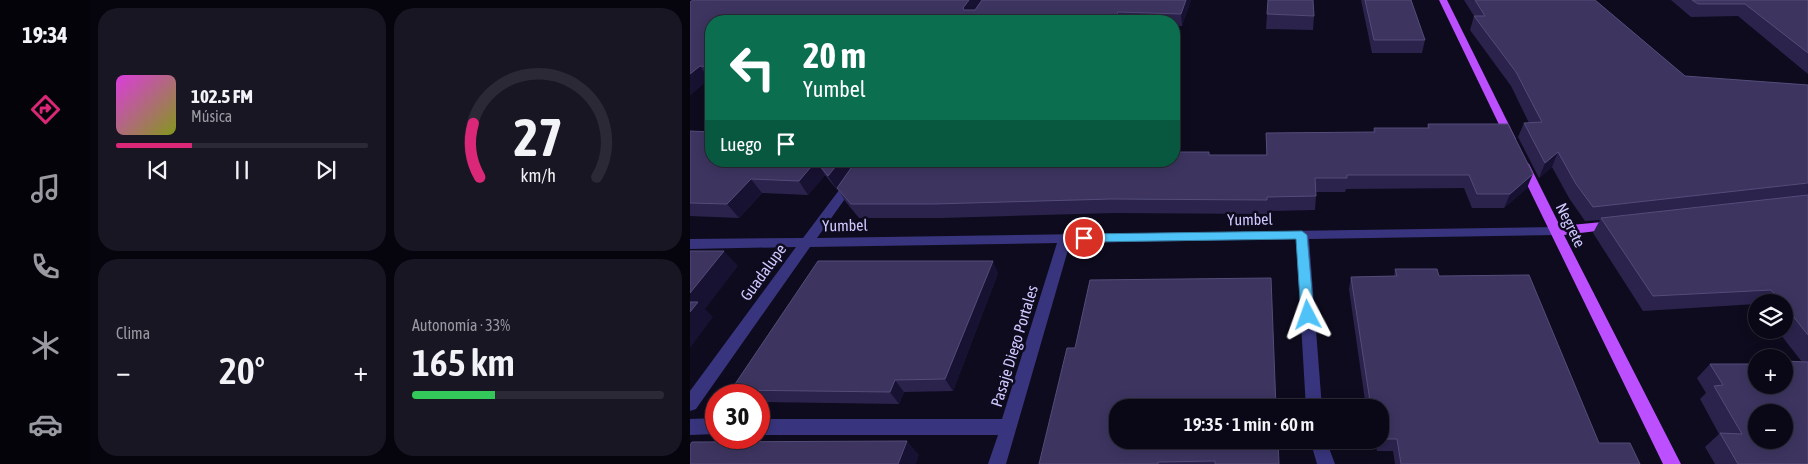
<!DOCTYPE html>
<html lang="es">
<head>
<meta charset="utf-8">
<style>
	:root { --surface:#0a0816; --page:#181623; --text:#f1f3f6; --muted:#999aa1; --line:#2a2935; --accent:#db2777 }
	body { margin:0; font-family:"Asap Condensed",sans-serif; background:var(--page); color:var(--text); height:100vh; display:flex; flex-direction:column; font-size:19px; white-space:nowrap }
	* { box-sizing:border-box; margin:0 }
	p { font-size:16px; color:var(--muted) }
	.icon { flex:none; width:28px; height:28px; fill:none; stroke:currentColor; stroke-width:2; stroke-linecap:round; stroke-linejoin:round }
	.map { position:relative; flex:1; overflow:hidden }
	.details { display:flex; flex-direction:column; gap:8px; padding:8px; background:#06040c; width:600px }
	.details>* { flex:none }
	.hud { position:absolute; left:15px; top:15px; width:475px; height:152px; border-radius:20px; box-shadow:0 2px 12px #0003,0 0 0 1px var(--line); background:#0b6e4f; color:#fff; overflow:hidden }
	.controls { position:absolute; left:1058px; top:294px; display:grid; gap:10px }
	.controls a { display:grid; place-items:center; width:45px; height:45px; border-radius:50%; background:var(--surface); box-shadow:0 2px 12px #0003,0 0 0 1px var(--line); font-size:25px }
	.speed { position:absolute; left:15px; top:384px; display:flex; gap:10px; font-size:25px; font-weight:700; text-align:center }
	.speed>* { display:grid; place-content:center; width:65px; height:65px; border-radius:50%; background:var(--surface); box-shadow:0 2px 12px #0003,0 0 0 1px var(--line); line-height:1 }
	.speed .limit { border:8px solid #d22; background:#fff; color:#111 }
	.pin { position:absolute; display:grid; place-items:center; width:42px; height:42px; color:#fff; margin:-21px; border:2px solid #fff; border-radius:50%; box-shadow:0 1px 5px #0007 }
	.me { position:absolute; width:55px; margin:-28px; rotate:356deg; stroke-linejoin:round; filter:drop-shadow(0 0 4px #0008) }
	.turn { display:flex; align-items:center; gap:18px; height:105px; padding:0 15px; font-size:22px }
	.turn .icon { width:65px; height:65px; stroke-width:2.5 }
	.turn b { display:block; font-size:35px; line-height:42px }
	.then { display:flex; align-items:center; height:48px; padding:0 15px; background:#0003; gap:10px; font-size:19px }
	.big { font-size:38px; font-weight:600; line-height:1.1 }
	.details .widget { flex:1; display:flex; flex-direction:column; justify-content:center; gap:8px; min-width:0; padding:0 18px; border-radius:20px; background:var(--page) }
	.details .dial { align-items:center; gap:0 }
	.dial svg { height:130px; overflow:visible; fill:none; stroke:var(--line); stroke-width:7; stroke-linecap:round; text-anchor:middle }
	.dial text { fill:var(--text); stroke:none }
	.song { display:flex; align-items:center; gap:15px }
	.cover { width:60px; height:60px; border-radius:8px; background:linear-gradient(135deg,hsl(300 70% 55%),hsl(70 70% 35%)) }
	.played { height:5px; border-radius:2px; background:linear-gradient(90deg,var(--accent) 30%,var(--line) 30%) }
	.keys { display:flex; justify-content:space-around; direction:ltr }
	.heat { display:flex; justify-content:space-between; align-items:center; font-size:28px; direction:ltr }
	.charge { height:8px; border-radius:4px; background:linear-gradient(90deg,#34c759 33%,var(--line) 0) }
	.details .tiles { flex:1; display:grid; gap:8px; grid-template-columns:repeat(2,1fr) }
	.trip { position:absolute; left:419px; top:399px; width:280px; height:50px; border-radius:20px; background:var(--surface); box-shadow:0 2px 12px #0003,0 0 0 1px var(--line); font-weight:600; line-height:50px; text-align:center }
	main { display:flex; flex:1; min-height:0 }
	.menu { display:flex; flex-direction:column; width:90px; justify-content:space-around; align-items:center; background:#040309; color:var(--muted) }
	.menu .icon { width:35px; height:35px }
	.menu .current { color:var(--accent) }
	.menu b { font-size:22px; color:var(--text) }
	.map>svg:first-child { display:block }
</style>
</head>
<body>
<main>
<nav class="menu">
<b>19:34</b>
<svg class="icon current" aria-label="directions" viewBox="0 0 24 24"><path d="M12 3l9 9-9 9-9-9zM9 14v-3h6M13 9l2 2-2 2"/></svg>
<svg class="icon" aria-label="music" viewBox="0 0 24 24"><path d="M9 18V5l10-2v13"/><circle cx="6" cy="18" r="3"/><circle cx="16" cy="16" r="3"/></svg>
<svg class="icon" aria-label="phone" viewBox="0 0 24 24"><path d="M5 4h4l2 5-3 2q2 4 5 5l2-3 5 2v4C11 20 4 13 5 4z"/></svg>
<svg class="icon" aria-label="climate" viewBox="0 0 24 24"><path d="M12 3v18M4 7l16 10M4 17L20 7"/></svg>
<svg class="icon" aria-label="car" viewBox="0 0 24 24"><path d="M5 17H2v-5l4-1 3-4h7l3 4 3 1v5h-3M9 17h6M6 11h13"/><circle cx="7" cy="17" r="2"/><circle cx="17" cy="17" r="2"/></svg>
</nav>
<section class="details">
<div class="tiles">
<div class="widget">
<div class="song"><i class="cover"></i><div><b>102.5 FM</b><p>Música</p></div></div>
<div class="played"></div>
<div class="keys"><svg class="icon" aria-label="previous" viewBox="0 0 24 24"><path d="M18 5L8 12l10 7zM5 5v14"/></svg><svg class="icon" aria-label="pause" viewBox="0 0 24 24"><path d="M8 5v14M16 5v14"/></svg><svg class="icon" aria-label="next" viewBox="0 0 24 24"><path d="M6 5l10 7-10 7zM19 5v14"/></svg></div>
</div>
<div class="widget dial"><svg viewBox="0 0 100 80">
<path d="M14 69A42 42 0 1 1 86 69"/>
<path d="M14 69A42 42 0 0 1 10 36" stroke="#db2777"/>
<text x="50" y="56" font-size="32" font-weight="700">27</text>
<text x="50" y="72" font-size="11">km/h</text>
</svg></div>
<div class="widget"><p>Clima</p>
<div class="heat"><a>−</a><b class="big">20°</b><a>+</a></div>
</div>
<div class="widget"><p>Autonomía · 33%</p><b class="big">165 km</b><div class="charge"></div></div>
</div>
</section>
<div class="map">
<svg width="1118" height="464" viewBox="0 0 1118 464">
	<rect width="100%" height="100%" fill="#0e0b1e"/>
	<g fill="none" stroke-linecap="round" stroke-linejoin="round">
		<!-- minor -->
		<g fill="#38357e" fill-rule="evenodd">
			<polygon points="171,161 182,161 127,238 866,227 872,231 866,235 619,239 632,408 616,408 606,239 380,243 316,464 298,464 308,435 69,435 69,419 312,419 367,243 120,247 6,409 0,411 0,391 106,247 0,249 0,239 113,238"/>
			<polygon points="26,418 26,434 0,435 0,419"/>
			<polygon points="620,440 636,440 645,464 627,464"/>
		</g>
		<!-- major -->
		<g fill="#bc4fff" fill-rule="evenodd">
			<polygon points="749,0 757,0 826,139 825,141 821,142 816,139"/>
			<polygon points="833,160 839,164 870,226 923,221 929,225 923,229 874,235 991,464 973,464 827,164"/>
		</g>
	</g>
	<!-- wall -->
	<g fill="#2b234c">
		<polygon points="3,0 501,0 492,26 484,26 484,21 21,21 21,79 19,79 0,95 0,2"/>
		<polygon points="671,0 721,0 735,40 732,53 682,53"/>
		<polygon points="774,0 905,0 995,76 1118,85 1118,464 1025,464 1015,447 1029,434 1010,399 1016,393 1007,378 1020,364 1061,364 1065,361 1066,361 1066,385 1112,362 1087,330 1094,330 1094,302 1066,302 1066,304 953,311 903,233 910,220 895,221 879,198 862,167 849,178 828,137 834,123 839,123 821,86 780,30 784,16"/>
		<polygon points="981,0 1118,0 1118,74 1048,16 1001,17"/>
		<polygon points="577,14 624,16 623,30 576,29"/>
		<polygon points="738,124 837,188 814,208 782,208 774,188 656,189 655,192 626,192 626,196 625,210 577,211 577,214 424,213 251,218 169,218 155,201 148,189 147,190 135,175 118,195 72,193 49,218 0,216 0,131 21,161 519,155 576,155 576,133 683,132 684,128 737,128"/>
		<polygon points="705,269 749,276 909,443 950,464 705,464 703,451 687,451 685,440 690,440 690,408 676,408 659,289 661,277 704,276"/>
		<polygon points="308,273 263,391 214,392 209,404 69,402 69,395 47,395 41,390"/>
		<polygon points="385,348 589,464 349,464"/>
	</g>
	<!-- shaded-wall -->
	<g fill="#181232">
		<polygon points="279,0 293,0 278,20 273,8"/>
		<polygon points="496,0 501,0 492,26 491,14"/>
		<polygon points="428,12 430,21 424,21"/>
		<polygon points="10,66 19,79 0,95 0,74"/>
		<polygon points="868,152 862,167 849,178 855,163"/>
		<polygon points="126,161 135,175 118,195 109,181"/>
		<polygon points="150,161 169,161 147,190 138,176"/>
		<polygon points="843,174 837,188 814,208 820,194"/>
		<polygon points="61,179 72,193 49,218 37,204"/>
		<polygon points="34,251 48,266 15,309 23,317 0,348 0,293"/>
		<polygon points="303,261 308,273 263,391 255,379"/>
		<polygon points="205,380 214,392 209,404 200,392"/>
		<polygon points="217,441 229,455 226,464 208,464"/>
	</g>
	<!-- building -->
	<g fill="#3d3560" stroke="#544c79" fill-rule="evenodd">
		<polygon points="3,0 279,0 273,8 274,10 285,10 292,0 496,0 491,14 428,12 424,21 21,21 21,67 10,66 0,74 0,2"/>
		<polygon points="578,0 623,0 624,16 577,14"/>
		<polygon points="675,0 721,0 735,40 684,40"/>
		<polygon points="785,0 905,0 995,76 1118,85 1118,183 903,207 886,184 868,152 855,163 834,123 852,122 826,72 784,16 795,16"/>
		<polygon points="1002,0 1118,0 1118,53 1055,4 1008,4"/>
		<polygon points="738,124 818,124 843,174 820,194 787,194 779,175 657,175 657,178 625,178 626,196 577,197 577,200 421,199 244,204 161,204 147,188 166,161 484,161 484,152 519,152 519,155 577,155 576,133 685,132 684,128 739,128"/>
		<polygon points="0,131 21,132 21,161 150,161 138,176 126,161 109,181 61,179 37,204 0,203"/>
		<polygon points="1118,195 1118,335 1094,305 1094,302 1091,302 1081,290 963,296 911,218"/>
		<polygon points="0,251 34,251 0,293"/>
		<polygon points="128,261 303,261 255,379 205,380 200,392 41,390"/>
		<polygon points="705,269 747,269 749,276 839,275 909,443 940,443 950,464 711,464 707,439 690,439 690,408 685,408 685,402 680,401 661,277 707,276"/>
		<polygon points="581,278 586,408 428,408 428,440 588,440 589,464 525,464 525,461 468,462 468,464 349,464 377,348 385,348 400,280"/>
		<polygon points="0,302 8,302 0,312"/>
		<path d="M 1094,361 L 1118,362 L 1118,464 L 1048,464 L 1030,433 L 1052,434 L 1024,386 L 1033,385 L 1020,364 L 1066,364 L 1066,385 L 1094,385 ZM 1066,412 L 1094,412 L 1094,440 L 1066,440 Z"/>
		<polygon points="217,441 208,464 0,464 0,445 2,442"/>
	</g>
	<!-- route -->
	<polygon fill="#4fc3f7" stroke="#337fa1" points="612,231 617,235 624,315 622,319 618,320 613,319 611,315 606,239 394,242 389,238 394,234"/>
	<g text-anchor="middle" stroke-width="5" stroke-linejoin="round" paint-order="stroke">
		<!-- street labels -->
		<g font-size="16" fill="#cec8ff" stroke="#0e0b1e">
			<text transform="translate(560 219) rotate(-1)" y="6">Yumbel</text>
			<text transform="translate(155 225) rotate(-1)" y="6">Yumbel</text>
			<text transform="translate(881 225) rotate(64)" y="6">Negrete</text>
			<text transform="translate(73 272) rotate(-54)" y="6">Guadalupe</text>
			<text transform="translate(324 346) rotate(-73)" y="6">Pasaje Diego Portales</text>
		</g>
	</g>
</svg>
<div class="controls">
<a><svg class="icon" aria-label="layers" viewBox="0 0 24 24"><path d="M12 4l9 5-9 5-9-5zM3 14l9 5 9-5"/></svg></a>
<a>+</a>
<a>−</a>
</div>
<div class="speed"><div class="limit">30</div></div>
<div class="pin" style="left:394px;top:238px;background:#d93025"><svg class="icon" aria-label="arrive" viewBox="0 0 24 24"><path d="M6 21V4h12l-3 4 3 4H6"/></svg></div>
<svg class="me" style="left:618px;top:315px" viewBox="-20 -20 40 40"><path d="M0-17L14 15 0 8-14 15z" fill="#4fc3f7" stroke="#fff" stroke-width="4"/></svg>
<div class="trip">19:35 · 1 min · 60 m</div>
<div class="hud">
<div class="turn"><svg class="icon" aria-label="left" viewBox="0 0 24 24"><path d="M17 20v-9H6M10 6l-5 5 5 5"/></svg><div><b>20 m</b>Yumbel</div></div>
<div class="then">Luego<svg class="icon" aria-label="arrive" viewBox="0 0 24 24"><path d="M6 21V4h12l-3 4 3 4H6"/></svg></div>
</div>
</div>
</main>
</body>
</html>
